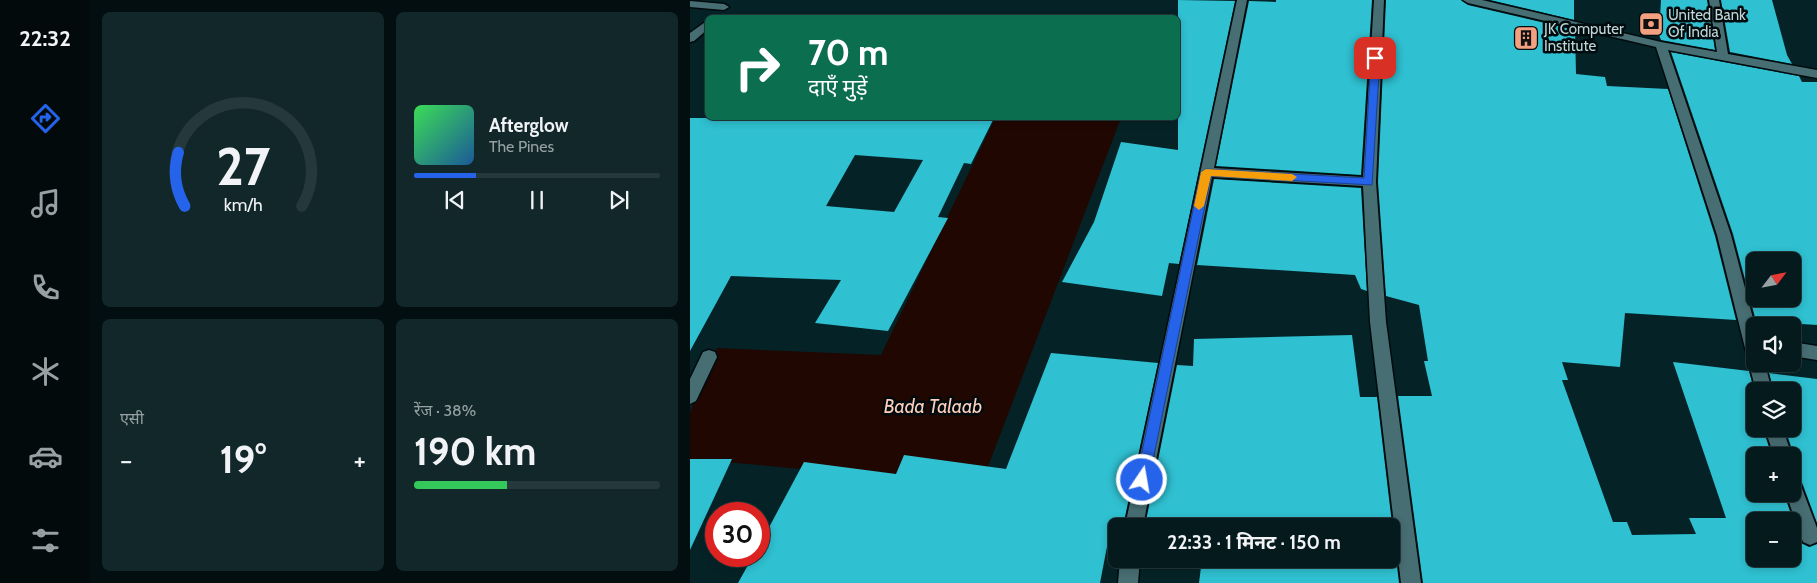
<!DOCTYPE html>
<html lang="hi">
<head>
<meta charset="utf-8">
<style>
	:root { --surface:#041a1d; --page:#12272a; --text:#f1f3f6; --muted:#97a1a4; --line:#25383b; --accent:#2563eb }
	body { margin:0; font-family:Cabin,"Noto Sans Devanagari",sans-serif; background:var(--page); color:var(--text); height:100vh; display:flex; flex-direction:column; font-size:19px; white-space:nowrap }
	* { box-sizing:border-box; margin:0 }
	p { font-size:16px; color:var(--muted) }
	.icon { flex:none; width:28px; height:28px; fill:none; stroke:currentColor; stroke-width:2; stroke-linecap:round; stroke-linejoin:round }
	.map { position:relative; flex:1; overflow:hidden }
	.side { display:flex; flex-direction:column; gap:12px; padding:12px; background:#020e10; width:600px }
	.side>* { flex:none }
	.hud { position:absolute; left:15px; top:15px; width:475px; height:105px; border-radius:8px; box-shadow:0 2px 8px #0003,0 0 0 1px var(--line); background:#0b6e4f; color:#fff; overflow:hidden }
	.needle { width:32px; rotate:58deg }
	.tools { position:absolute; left:1056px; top:252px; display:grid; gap:10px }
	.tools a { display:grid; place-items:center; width:55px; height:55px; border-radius:8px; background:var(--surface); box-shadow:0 2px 8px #0003,0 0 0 1px var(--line); font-size:25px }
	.speed { position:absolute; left:15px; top:502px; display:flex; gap:10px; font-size:25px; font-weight:700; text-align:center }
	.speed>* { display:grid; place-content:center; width:65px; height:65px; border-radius:50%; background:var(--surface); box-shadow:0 2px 8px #0003,0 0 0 1px var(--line); line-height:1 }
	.speed .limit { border:8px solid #d22; background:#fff; color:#111 }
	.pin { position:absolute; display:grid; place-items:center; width:42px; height:42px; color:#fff; margin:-21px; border-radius:10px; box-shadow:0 2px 8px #0006 }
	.me { position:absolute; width:55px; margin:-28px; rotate:12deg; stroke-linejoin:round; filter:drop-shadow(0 0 4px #0008) }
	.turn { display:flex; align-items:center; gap:18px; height:105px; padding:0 20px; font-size:22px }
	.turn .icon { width:65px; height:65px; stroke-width:2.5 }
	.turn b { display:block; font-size:35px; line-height:42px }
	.big { font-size:38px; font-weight:700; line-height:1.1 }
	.side .tile { flex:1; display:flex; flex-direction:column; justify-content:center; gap:8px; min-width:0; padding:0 18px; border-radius:8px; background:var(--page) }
	.side .dial { align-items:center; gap:0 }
	.dial svg { height:130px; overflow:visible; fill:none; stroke:var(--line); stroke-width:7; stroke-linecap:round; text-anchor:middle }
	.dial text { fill:var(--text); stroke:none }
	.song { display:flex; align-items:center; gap:15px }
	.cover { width:60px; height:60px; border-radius:8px; background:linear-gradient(135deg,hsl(130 70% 55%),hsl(210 70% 35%)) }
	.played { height:5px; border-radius:2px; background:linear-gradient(90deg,var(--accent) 25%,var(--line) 25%) }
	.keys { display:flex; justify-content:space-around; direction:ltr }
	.heat { display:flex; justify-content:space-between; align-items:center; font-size:28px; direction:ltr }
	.charge { height:8px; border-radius:4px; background:linear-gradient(90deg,#34c759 38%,var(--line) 0) }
	.side .tiles { flex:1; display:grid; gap:12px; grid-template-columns:repeat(2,1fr) }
	.trip { position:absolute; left:418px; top:518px; width:292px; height:50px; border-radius:8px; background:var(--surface); box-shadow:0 2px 8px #0003,0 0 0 1px var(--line); font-weight:700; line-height:50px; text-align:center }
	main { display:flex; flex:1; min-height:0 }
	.tabs { display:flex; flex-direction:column; width:90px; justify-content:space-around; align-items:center; background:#020a0c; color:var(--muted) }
	.tabs .icon { width:35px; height:35px }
	.tabs .active { color:var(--accent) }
	.tabs b { font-size:22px; color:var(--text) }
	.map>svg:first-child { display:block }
</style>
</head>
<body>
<main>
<nav class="tabs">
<b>22:32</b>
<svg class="icon active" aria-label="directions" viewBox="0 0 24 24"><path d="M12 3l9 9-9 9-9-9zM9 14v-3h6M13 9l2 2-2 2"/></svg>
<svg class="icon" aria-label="music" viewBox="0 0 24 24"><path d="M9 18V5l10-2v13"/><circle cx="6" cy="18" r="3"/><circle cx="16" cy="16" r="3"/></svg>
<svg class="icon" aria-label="phone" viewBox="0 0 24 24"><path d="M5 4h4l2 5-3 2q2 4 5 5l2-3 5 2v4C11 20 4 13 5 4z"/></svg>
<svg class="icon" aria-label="climate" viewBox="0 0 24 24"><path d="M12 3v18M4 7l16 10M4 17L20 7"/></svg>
<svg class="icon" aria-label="car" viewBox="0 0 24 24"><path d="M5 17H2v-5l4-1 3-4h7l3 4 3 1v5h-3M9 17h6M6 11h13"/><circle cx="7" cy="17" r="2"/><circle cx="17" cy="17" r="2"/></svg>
<svg class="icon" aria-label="filters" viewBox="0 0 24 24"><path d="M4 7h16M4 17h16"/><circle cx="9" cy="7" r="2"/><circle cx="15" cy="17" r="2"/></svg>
</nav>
<section class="side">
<div class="tiles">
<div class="tile dial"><svg viewBox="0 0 100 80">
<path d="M14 69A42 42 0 1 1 86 69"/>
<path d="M14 69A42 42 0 0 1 10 36" stroke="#2563eb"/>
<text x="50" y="56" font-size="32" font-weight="700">27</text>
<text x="50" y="72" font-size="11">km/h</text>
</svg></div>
<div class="tile">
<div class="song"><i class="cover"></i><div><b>Afterglow</b><p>The Pines</p></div></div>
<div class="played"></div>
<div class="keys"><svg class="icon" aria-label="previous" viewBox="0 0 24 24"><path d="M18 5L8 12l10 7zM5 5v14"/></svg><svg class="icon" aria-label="pause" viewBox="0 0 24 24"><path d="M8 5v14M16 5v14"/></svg><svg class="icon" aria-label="next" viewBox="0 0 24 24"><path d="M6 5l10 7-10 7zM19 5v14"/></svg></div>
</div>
<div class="tile"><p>एसी</p>
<div class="heat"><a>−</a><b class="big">19°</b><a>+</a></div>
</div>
<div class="tile"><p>रेंज · 38%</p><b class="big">190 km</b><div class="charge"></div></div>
</div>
</section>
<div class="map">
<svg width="1127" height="583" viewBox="0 0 1127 583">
	<rect width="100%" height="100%" fill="#052327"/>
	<!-- water -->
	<polygon fill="#200701" points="305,118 431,118 291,485 0,459 0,412 27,348 191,355"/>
	<!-- building -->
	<g fill="#2fc0d1" fill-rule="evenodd">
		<polygon points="488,0 545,1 489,264 479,263 472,296 372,282 404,222 431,142 488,150"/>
		<polygon points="586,0 682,0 671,175 526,166 559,1 586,2"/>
		<path d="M 696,0 L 771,0 L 778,5 L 885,30 L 886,74 L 915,77 L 917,86 L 978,89 L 1025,236 L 1046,320 L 935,313 L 930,367 L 872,362 L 878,380 L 872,380 L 923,522 L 937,522 L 942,535 L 1006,534 L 999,518 L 1036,518 L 983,362 L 1059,371 L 1065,393 L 1065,429 L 1073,429 L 1082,456 L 1065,456 L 1065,494 L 1094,494 L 1111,543 L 1119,547 L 1127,544 L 1127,583 L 733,583 L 708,396 L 742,396 L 734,361 L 738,361 L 729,305 L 696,296 L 688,182 ZM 1065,521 L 1102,521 L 1102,559 L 1065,559 Z"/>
		<polygon points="800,0 884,0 884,20"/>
		<polygon points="971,0 1017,0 1025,50 971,40 969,35"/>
		<polygon points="1031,0 1082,0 1097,55 1102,64 1040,52"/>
		<path d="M 981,52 L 1109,76 L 1112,82 L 1127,82 L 1127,325 L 1066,321 L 1043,234 ZM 1065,261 L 1102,261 L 1102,299 L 1065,299 Z"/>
		<path d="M 0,118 L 304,118 L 281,164 L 274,163 L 248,217 L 258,218 L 198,331 L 125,323 L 151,280 L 41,276 L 0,351 ZM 165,155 L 233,160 L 204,212 L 136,206 Z"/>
		<polygon points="524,179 671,188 677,291 671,289 665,275 507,265"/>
		<polygon points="662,335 670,397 687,397 709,583 509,583 512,559 701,559 701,526 455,526 487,365 503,366 504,339"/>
		<polygon points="361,353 468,363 433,526 421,526 410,583 48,583 63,556 69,556 69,546 114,462 206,474 214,455 316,469"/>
		<polygon points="1079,373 1127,379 1127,523 1110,477 1102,473 1104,455 1095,429 1102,429 1102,391 1084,391"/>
		<polygon points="0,459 42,459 0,550"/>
	</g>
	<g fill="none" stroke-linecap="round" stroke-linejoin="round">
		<defs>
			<g id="minor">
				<polygon points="547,0 557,0 524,168 673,177 684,0 694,0 686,182 696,322 731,583 711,583 680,322 673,186 522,177 453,526 435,526"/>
				<polygon points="773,0 792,0 971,42 1027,52 1019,0 1029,0 1038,54 1127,70 1127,78 978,50 1041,235 1065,326 1065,364 1075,364 1082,391 1066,391 1059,364 1060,361 1057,356 1027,235 966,47 778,3"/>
				<polygon points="0,1 34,4 39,7 34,10 0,7"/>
				<polygon points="18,20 18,29 4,41 0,42 0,33"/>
				<polygon points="1102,342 1127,346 1127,360 1102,356"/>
				<polygon points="19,350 25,352 27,357 6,401 0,404 0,379 13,352"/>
				<polygon points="1075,429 1093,429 1102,456 1084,456"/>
				<polygon points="1102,475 1108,478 1127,528 1127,542 1120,545 1113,542 1096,494 1102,494"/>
				<polygon points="430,559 450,559 448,583 428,583"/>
			</g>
		</defs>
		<!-- minor casing -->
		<use href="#minor" stroke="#000b0e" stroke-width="3"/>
		<!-- minor -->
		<use href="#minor" fill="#476e73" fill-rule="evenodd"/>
	</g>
	<!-- route -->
	<polygon fill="#2563eb" stroke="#184099" points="685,56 690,58 682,185 521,176 459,480 457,485 452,487 448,485 446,480 511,172 516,169 674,178 681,58"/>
	<!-- slow -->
	<polygon fill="#f59e0b" points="516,169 602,174 607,177 602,181 521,176 514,206 509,210 504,206 511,172"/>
	<!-- icons -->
	<defs>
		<symbol id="bank-square" viewBox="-11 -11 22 22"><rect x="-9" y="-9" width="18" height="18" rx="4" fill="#f2a080" stroke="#000b0d"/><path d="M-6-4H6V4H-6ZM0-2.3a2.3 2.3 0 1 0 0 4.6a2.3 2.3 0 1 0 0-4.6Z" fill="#111"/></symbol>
		<symbol id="building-square" viewBox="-11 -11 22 22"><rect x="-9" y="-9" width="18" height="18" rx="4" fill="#f2a080" stroke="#000b0d"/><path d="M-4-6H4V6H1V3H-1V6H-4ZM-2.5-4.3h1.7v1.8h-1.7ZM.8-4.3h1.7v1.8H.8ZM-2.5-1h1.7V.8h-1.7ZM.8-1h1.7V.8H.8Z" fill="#111"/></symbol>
	</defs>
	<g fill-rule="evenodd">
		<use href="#bank-square" x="947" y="10" width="28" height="28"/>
		<use href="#building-square" x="822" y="24" width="28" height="28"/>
	</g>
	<g text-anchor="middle" stroke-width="5" stroke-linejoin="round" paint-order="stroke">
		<!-- far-poi labels -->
		<g font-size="15" fill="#c1d6d8" stroke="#000b0d" text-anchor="start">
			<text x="978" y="20">United Bank<tspan x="978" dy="17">Of India</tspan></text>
			<text x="854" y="34">JK Computer<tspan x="854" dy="17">Institute</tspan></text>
		</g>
		<!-- water labels -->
		<g font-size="19" font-style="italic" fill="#ffcfbd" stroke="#000b0d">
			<text x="243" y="413">Bada Talaab</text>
		</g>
	</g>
</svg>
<div class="tools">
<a><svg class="needle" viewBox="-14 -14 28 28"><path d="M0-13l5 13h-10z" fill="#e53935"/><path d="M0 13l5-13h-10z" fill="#97a1a4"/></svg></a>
<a><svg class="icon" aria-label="sound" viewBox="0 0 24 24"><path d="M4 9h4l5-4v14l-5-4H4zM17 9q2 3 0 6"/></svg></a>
<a><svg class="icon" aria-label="layers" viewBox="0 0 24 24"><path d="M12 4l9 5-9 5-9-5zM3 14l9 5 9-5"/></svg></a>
<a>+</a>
<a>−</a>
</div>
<div class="speed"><div class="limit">30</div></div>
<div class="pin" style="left:685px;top:58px;background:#d93025"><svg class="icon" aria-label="arrive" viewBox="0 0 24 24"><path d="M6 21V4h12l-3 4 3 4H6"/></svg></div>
<svg class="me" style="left:452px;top:480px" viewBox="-20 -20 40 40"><circle r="17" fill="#2563eb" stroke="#fff" stroke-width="3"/><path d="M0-11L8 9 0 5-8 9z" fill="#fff"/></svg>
<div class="trip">22:33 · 1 मिनट · 150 m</div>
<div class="hud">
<div class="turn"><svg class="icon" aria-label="right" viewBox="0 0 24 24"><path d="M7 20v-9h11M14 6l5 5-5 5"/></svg><div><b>70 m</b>दाएँ मुड़ें</div></div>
</div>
</div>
</main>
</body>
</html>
